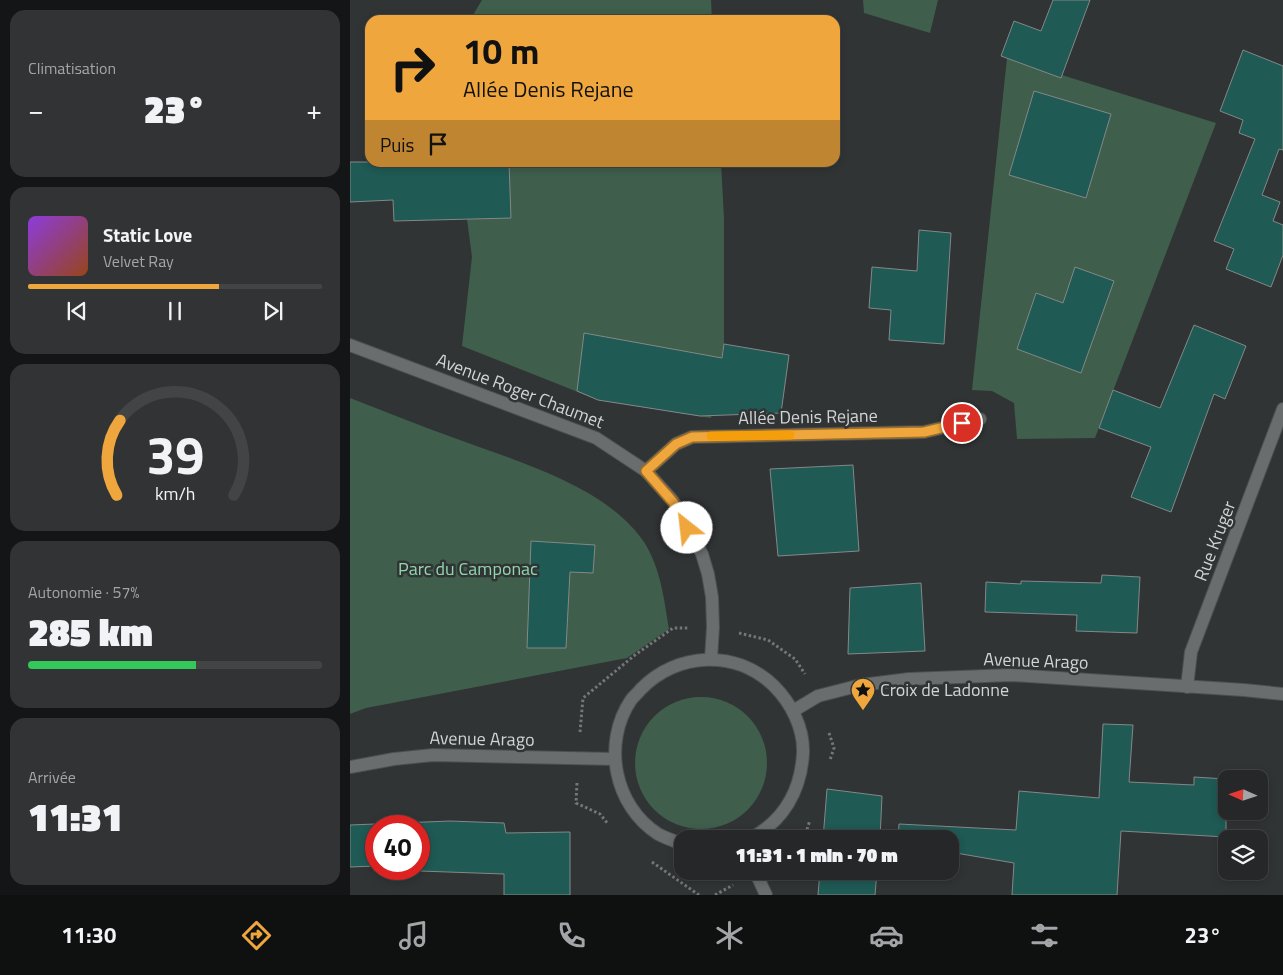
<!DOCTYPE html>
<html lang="fr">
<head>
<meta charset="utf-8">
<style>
	:root { --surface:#252728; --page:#313334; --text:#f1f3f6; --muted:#a3a5a8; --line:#424445; --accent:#efa73d }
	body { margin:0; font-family:"Titillium Web",sans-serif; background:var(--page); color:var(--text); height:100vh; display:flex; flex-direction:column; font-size:19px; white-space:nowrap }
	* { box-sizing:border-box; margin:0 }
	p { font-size:16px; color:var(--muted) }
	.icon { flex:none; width:28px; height:28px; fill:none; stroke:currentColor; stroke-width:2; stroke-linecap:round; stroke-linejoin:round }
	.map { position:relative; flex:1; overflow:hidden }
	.side { display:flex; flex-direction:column; gap:10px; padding:10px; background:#141516; width:350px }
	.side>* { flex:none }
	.hud { position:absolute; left:15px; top:15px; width:475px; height:152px; border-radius:15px; box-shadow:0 2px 8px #0003,0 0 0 1px var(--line); background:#efa73d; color:#111; overflow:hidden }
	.needle { width:32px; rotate:273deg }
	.controls { position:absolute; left:868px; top:770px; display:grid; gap:10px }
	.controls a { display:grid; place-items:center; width:50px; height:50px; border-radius:10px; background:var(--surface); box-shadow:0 2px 8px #0003,0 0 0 1px var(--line); font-size:25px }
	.speed { position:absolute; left:15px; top:815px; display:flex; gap:10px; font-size:25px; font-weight:700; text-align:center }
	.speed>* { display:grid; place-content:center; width:65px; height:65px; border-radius:50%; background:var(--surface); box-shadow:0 2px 8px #0003,0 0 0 1px var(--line); line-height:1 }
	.speed .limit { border:8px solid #d22; background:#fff; color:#111 }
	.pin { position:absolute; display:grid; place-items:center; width:42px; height:42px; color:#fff; margin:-21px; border:2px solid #fff; border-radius:50%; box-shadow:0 1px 5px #0007 }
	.me { position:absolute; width:55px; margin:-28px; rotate:331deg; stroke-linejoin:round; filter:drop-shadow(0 0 4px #0008) }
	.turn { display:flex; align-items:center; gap:18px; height:105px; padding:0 15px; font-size:22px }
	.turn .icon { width:65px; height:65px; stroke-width:2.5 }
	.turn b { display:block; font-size:35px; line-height:42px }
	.then { display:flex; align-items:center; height:48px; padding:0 15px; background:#0003; gap:10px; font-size:19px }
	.big { font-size:38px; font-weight:800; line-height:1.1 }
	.side .tile { flex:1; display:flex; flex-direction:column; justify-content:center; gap:8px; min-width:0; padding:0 18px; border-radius:15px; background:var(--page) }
	.side .dial { align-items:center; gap:0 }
	.dial svg { height:130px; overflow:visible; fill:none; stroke:var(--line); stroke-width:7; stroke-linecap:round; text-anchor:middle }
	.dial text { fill:var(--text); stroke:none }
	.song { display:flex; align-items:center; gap:15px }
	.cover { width:60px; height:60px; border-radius:8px; background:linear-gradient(135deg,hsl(270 70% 55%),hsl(20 70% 35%)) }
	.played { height:5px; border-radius:2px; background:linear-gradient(90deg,var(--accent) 65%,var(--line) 65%) }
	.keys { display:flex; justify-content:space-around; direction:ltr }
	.heat { display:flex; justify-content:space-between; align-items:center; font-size:28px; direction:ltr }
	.charge { height:8px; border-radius:4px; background:linear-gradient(90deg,#34c759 57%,var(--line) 0) }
	.trip { position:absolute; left:324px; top:830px; width:285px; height:50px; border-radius:15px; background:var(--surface); box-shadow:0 2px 8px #0003,0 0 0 1px var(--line); font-weight:800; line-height:50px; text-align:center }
	.dock { display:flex; height:80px; justify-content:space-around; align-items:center; background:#0f1010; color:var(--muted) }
	.dock .icon { width:35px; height:35px }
	.dock .on { color:var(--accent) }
	.dock b { font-size:22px; color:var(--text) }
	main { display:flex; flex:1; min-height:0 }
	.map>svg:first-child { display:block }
</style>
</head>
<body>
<main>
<section class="side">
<div class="tile"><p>Climatisation</p>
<div class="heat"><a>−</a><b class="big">23°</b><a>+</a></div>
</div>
<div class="tile">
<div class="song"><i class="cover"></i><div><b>Static Love</b><p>Velvet Ray</p></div></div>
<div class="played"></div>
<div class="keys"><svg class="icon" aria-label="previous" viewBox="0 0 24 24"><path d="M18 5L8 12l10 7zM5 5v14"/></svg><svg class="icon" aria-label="pause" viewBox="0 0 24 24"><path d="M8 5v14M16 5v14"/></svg><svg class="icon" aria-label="next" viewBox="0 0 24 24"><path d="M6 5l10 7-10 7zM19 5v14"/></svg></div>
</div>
<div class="tile dial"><svg viewBox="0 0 100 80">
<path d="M14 69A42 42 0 1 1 86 69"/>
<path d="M14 69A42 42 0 0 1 16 23" stroke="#efa73d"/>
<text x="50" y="56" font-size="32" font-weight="700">39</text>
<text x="50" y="72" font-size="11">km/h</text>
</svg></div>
<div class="tile"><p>Autonomie · 57%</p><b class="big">285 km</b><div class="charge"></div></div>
<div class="tile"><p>Arrivée</p><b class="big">11:31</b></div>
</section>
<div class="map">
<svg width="933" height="895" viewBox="0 0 933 895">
	<rect width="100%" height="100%" fill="#313435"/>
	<!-- green -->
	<g fill="#3f5e4c">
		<polygon points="132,0 361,0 362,20 120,20"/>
		<polygon points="513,0 588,0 580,33 514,13"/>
		<polygon points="657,58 866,123 745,438 667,439 664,403 642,391 622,390"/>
		<polygon points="115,163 371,163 374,218 374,344 361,418 248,400 112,346 122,257 117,219"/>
		<path d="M 0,398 C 37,412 73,427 110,440 C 169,462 257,487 294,542 C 311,569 314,599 319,629 L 277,658 L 16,708 L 0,714 Z"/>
		<circle cx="351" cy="763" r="66"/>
	</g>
	<!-- building -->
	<g fill="#1f5a55" stroke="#848887">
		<polygon points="703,0 740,0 711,78 651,56 664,21 691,31"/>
		<polygon points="893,50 933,66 933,150 929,149 912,195 930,202 923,221 933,225 933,255 921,287 876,269 884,249 864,241 905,139 889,133 893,120 870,111"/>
		<polygon points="684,91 761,114 736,198 659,175"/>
		<polygon points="0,162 159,162 161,218 44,221 43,200 0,202"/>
		<polygon points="569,230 601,233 594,344 539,340 541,310 519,308 522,267 567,271"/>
		<polygon points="725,267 764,281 731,373 667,349 686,293 713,303"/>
		<polygon points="844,325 896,346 875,399 864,394 821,512 781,497 801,447 749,428 763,390 810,408"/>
		<polygon points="234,333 372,358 374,344 439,355 431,413 350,416 248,400 227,391"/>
		<polygon points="503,465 509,551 428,556 420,469"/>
		<polygon points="181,541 245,545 243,573 220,572 216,648 177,648"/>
		<polygon points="752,575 790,577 787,633 726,631 727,615 635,612 636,582 671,584 671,581 751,583"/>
		<polygon points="571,583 575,651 498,654 500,588"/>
		<polygon points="753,724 783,725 779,782 844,785 844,777 876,779 876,837 771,831 767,895 662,895 664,863 600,852 600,839 548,839 549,824 666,830 669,791 749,798"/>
		<polygon points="477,789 532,796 530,839 473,839"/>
		<polygon points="100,821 154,823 156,833 220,832 220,895 154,895 154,874 70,871 69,826 26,826 26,866 0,867 0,825"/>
		<polygon points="470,871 527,871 525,895 468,895"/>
	</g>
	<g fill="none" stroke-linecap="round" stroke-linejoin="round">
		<defs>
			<g id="street">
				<polyline points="296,471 326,444 342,437 574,432 630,419"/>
				<polyline points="837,687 841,652 933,409"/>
			</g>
			<g id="secondary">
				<polyline points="0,345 246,438 296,471 323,501 352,554 358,574 362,597 363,627 361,659"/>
				<polyline points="443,711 468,696 511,685 559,679 661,675 894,690 933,694"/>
				<polyline points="0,767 44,759 83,755 264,759"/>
				<path d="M 332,844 C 325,841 315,838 308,834 C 264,806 252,743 281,700 C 284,696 288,693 291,689 C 327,652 386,649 424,686 C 441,703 454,728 453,753 C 451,791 433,821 400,839"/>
				<polyline points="405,871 416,895"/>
			</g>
		</defs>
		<!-- street casing -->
		<use href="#street" stroke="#4d4f50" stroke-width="14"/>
		<!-- secondary casing -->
		<use href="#secondary" stroke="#4d4f50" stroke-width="14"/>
		<!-- path -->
		<g stroke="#747677" stroke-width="3" stroke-dasharray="2.5 2.5" stroke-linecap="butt">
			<polyline points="389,633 418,640 445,659 455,674"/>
			<polyline points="230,732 233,698 285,655 323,628 338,628"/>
			<polyline points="479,733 484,748 480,760"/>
			<polyline points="227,783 226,803 250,814 258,824"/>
			<polyline points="454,839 460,820"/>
			<polyline points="302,862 349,895"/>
			<polyline points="365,895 383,885"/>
		</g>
		<!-- street -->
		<use href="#street" stroke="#6a6d6e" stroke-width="12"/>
		<!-- secondary -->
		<use href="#secondary" stroke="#6a6d6e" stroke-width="12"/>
	</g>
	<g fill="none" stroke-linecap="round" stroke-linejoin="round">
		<defs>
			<polyline id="route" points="337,528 323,502 296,471 326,444 342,437 574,432 612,423"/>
		</defs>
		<!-- route casing -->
		<use href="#route" stroke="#9b6d28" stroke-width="12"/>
		<!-- route -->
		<use href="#route" stroke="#efa73d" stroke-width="9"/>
		<!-- slow -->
		<polyline stroke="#f59e0b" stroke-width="9" points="361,436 440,435"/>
	</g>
	<!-- icons -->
	<defs>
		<symbol id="sight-pin" viewBox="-11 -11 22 30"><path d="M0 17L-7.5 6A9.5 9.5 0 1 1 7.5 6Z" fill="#efa73d" stroke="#313435"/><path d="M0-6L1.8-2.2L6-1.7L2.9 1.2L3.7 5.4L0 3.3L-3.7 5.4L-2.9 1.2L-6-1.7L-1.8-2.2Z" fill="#111"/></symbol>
	</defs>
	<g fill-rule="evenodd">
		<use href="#sight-pin" x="499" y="676" width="28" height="38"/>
	</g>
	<g text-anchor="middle" stroke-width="5" stroke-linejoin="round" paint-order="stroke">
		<!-- street labels -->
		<g font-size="18" fill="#d1d3d4" stroke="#313435">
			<text transform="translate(170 391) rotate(21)" y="6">Avenue Roger Chaumet</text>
			<text transform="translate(458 417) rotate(-1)" y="6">Allée Denis Rejane</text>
			<text transform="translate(865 541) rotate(-69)" y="6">Rue Kruger</text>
			<text transform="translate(686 661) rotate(2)" y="6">Avenue Arago</text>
			<text transform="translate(132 739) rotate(1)" y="6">Avenue Arago</text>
		</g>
		<!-- park labels -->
		<g font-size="18" fill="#91d7ae" stroke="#313435">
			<text x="118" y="575">Parc du Camponac</text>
		</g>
		<!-- poi labels -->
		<g font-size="18" fill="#d1d3d4" stroke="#313435" text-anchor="start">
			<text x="530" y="696">Croix de Ladonne</text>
		</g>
	</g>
</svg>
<div class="controls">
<a><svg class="needle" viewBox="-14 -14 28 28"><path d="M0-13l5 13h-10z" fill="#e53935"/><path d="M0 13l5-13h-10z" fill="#a3a5a8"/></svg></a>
<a><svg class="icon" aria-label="layers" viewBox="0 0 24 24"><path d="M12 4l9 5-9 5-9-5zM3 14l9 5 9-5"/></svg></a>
</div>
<div class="speed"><div class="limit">40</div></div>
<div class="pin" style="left:612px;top:423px;background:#d93025"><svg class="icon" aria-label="arrive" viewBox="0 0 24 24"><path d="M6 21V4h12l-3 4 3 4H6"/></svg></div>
<svg class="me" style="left:337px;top:528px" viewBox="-20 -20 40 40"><circle r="19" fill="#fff"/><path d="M0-13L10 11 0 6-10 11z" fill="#efa73d"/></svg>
<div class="trip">11:31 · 1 min · 70 m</div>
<div class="hud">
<div class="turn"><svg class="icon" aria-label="right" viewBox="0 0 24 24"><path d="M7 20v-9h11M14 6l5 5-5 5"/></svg><div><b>10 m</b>Allée Denis Rejane</div></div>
<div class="then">Puis<svg class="icon" aria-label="arrive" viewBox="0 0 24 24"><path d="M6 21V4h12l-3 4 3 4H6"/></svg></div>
</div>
</div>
</main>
<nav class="dock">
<b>11:30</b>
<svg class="icon on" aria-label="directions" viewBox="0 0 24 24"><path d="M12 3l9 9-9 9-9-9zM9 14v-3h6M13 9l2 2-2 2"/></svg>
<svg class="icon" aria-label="music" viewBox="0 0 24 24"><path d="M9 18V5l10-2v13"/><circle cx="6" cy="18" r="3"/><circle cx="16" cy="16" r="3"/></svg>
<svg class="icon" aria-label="phone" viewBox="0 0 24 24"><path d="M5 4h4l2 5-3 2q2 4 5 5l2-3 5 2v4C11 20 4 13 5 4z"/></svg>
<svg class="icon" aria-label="climate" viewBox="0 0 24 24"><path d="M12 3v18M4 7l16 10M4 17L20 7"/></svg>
<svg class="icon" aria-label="car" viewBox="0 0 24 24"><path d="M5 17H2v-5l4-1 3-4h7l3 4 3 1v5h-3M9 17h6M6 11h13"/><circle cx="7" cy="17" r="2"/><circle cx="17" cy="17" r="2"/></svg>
<svg class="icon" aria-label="filters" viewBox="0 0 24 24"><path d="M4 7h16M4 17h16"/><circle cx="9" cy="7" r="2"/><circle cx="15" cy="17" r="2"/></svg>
<b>23°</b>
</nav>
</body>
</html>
